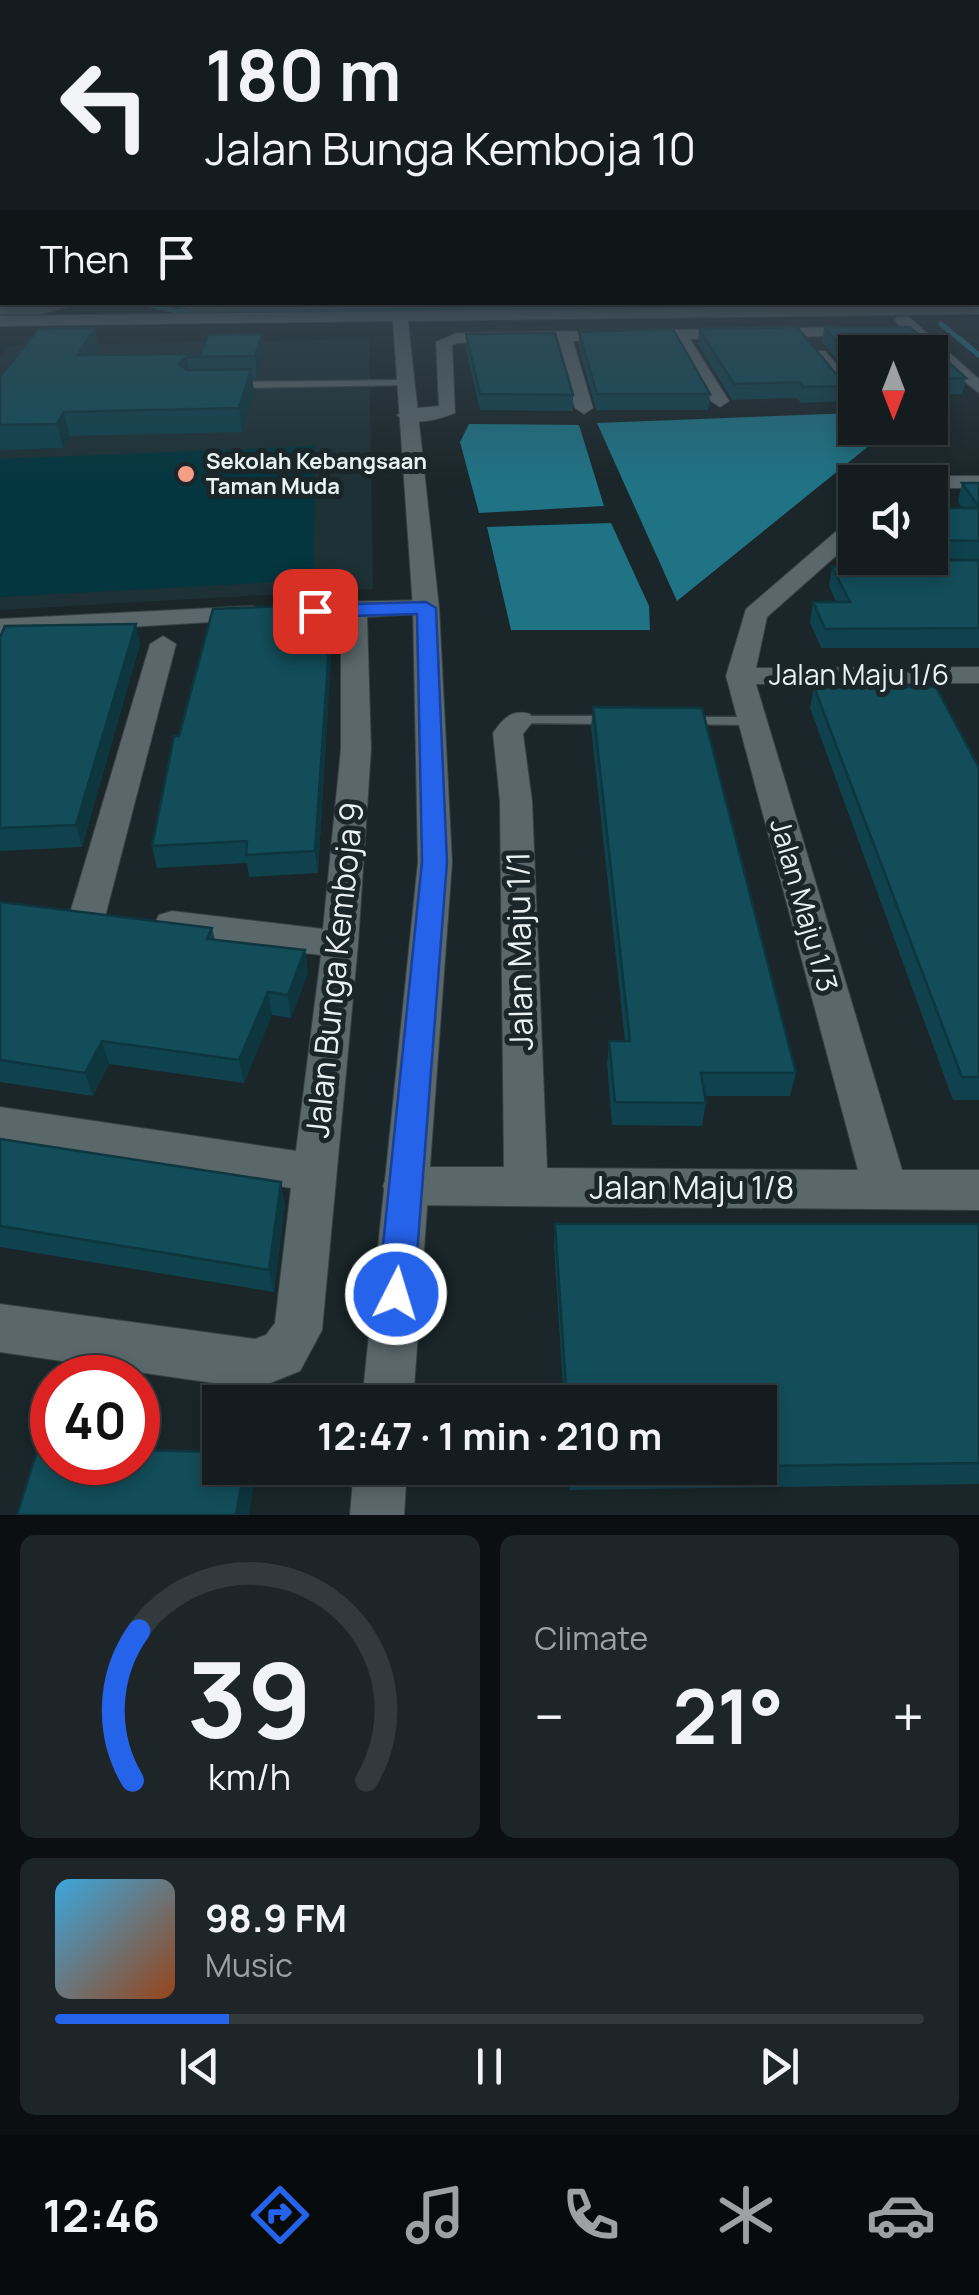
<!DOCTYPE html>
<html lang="en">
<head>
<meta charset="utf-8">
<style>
	:root { --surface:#141c1f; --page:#1d2528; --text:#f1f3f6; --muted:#9da1a4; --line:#333a3d; --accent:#2563eb }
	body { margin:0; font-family:Manrope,sans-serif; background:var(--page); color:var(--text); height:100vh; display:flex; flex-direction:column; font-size:38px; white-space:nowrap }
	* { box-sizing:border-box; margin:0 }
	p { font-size:32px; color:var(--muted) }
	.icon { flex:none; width:55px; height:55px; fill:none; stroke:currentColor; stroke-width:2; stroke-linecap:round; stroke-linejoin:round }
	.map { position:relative; height:1515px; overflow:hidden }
	.side { display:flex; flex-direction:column; gap:20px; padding:20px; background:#0b0f11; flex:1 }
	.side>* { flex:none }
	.top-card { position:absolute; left:0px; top:0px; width:980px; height:305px; box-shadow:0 5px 15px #0003,0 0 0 2px var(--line); background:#141c1f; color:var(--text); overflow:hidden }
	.needle { width:65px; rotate:180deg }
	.tools { position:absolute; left:838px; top:335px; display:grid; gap:20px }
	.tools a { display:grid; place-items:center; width:110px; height:110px; border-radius:0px; background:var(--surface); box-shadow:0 5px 15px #0003,0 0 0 2px var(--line); font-size:50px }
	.speed { position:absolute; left:30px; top:1355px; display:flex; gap:20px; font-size:50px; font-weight:700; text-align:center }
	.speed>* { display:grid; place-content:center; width:130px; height:130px; border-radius:50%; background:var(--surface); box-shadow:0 5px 15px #0003,0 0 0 2px var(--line); line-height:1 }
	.speed .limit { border:15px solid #d22; background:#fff; color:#111 }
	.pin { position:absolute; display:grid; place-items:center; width:85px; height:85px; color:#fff; margin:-42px; border-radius:20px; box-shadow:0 5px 15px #0006 }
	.me { position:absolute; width:110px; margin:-55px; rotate:5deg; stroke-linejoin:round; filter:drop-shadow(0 0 8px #0008) }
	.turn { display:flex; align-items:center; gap:35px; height:210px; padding:0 40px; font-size:45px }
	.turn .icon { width:130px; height:130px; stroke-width:2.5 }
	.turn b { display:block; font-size:70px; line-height:85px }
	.then { display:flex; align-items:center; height:95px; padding:0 40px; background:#0003; gap:20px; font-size:38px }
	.big { font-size:75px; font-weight:700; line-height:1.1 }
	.side .tile { flex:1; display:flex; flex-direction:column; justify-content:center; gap:15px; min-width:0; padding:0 35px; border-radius:15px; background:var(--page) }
	.side .dial { align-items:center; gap:0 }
	.dial svg { height:260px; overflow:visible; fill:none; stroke:var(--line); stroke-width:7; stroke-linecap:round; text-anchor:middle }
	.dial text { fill:var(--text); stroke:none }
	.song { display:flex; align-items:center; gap:30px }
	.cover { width:120px; height:120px; border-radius:15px; background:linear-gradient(135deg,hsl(200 70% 55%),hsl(20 70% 35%)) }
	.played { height:10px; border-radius:5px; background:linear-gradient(90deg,var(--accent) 20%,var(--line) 20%) }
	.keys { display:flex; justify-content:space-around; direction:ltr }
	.heat { display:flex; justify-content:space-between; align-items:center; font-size:55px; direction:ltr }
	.side .tiles { flex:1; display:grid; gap:20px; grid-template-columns:1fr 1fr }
	.tile:last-child { grid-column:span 2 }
	.trip { position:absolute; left:202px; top:1385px; width:575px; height:100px; border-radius:0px; background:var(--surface); box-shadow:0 5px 15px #0003,0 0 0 2px var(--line); font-weight:700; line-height:100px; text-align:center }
	.dock { display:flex; height:160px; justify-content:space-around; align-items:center; background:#080b0c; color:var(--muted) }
	.dock .icon { width:70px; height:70px }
	.dock .current { color:var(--accent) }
	.dock b { font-size:45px; color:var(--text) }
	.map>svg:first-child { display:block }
</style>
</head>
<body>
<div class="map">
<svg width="979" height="1515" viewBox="0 0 979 1515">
	<rect width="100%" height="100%" fill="#1a2629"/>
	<!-- built -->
	<polygon fill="#1d3136" points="369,339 373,589 0,610 0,358 8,346"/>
	<!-- green -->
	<polygon fill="#04363f" points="315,446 314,580 0,597 0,459"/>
	<!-- water -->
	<g fill="#1f7385">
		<polygon points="855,413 855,428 891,428 677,601 597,423"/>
		<polygon points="469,424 579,425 604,506 479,513 460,442"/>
		<polygon points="611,523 649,606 650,630 511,630 487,527"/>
	</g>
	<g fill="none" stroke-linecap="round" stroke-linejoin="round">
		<!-- stream -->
		<g stroke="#1f7385" stroke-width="5">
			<polyline points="150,305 176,311 694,307"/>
			<polyline points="941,324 979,355"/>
		</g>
		<defs>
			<g id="lane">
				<rect x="978" y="288" width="1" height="4"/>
				<polygon points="19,302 19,304 0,308 0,304"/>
				<polygon points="404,380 407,381 407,385 233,388 229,385 233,382"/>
				<polygon points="520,716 611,716 618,720 611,724 515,723 513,720 515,717"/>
				<polygon points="689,717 750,717 757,721 750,725 684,724 682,721"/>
			</g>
			<g id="street">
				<rect x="978" y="293" width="1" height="8"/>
				<polygon points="85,302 41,314 0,314 0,304"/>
				<polygon points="161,302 468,302 461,307 196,311"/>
				<polygon points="897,317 909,317 979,379 979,393 906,335 895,320"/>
				<path d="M 865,327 L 873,332 L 871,335 L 690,339 L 729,401 L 720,407 L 711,401 L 674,340 L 573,341 L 593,408 L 584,414 L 575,408 L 557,341 L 458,343 L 452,345 L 455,413 C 437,420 412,427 397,415 L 406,409 L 439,406 L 436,342 L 457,333 Z"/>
				<polygon points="813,351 825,351 855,387 855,400 846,399 811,355"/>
				<polygon points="924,476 979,476 979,488 930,488 930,482 914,482"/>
				<path d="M 855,520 L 855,539 L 767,617 L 756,668 L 979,667 L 979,683 L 756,684 L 902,1170 L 979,1170 L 979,1210 L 405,1205 L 389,1200 L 383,1186 L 389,1172 L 405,1167 L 504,1167 L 500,801 L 493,733 C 503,718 512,709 530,714 L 534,720 L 523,734 L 532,801 L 547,1168 L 858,1170 L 726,676 L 746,609 L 847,522 Z"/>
				<polygon points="426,600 439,608 435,613 367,617 371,749 358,944 322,1330 300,1371 255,1389 0,1352 0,1304 255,1339 266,1335 275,1323 291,1188 0,1143 0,1107 296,1151 321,955 172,937 159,933 154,924 159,915 172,911 323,929 341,749 341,617 329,615 325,610 338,602"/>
				<polygon points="252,606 261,609 265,614 261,619 0,635 0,619"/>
				<polygon points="163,636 176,644 106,913 100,922 88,925 76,922 70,913 150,644"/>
			</g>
			<g id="secondary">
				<polygon points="979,304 979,314 408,321 439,608 452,862 413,1402 362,1402 418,862 413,608 393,321 0,326 0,316"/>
				<polygon points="354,1468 407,1468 404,1515 350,1515"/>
			</g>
		</defs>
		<!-- lane casing -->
		<use href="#lane" stroke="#374144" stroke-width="3"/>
		<!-- street casing -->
		<use href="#street" stroke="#374144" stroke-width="2"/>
		<!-- secondary casing -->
		<use href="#secondary" stroke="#374144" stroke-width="2"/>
		<!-- lane -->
		<use href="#lane" fill="#5a676b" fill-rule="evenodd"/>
		<!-- street -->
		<use href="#street" fill="#5a676b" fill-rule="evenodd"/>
		<!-- secondary -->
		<use href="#secondary" fill="#5a676b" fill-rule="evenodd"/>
	</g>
	<!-- wall -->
	<g fill="#0f424d">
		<polygon points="824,327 910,327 966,378 962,394 930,395 930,352 855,352 855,381 822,342"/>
		<polygon points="699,329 846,386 843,401 801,403 797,398 732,400 698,344"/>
		<polygon points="579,332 710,394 708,410 596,410 579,347"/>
		<polygon points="262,334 264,355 257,378 252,378 254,392 242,432 69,436 63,448 0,450 0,377 99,350 96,355 201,354"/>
		<polygon points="466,334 573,395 573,411 480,410 466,349"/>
		<polygon points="962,483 979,483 979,559 907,558 930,558 930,508 962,508 958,501"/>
		<polygon points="979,560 979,648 821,648 810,622 813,602 836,602 829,586 832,567 923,567 924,561"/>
		<polygon points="332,604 333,623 318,873 249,877 247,863 157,868 152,846 179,736"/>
		<polygon points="0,637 140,644 82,847 0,851"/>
		<polygon points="814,687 979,768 979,1100 953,1100 810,708"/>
		<polygon points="593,707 796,1073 790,1096 705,1096 706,1103 702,1126 612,1125 607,1064 609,1041 625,1041 591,727"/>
		<polygon points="0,902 212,928 215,940 305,950 308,973 291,1018 272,1015 244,1083 109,1064 93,1096 0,1082"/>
		<polygon points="0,1139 285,1205 274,1292 0,1247"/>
		<polygon points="555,1224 979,1224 979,1484 569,1490 568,1468 760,1468 760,1402 564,1402 554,1247"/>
	</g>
	<!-- shaded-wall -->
	<g fill="#0d363e">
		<polygon points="95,328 99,350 83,377 78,355"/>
		<polygon points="262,334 264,355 257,378 255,356"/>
		<polygon points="187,357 190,379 179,364"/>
		<polygon points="251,369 254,392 242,432 239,408"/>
		<polygon points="64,412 69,436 63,448 57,424"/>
		<polygon points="332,604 333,623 318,873 315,851"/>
		<polygon points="136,624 140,644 82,847 76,825"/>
		<polygon points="305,950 308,973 291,1018 288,995"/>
		<polygon points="268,992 272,1015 244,1083 239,1060"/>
		<polygon points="102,1041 109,1064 93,1096 85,1073"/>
		<polygon points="281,1182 285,1205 274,1292 269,1270"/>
		<polygon points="244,1468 250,1468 254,1484 249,1515 236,1515"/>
	</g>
	<!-- building -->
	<g fill="#124d59" stroke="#0d363e" stroke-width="2.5">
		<polygon points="797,327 846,386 803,387 800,382 734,384 699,329"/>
		<polygon points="824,327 910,327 966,378 930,379 930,352 855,352 855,363"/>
		<polygon points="95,328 78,355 201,354 208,335 262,334 255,356 187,357 179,364 187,370 251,369 239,408 64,412 57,424 0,425 0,377 38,329"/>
		<polygon points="673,329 710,394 597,394 579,332"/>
		<polygon points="555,333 573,395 480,394 466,334"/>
		<polygon points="962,483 979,483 979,507"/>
		<polygon points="930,508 979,508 979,541 930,540"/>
		<polygon points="979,560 979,628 825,629 813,602 850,602 832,567 928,567 924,561"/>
		<polygon points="332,604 315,851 246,855 247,841 152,846 174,736 179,736 213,609"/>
		<polygon points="136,624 76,825 0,828 0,637 5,626"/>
		<polygon points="814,687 936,687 979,768 979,1077 962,1077"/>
		<polygon points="593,707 702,708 796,1073 701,1073 706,1103 615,1102 609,1041 630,1041"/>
		<polygon points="0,902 212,928 207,939 305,950 288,995 268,992 239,1060 102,1041 85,1073 0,1060"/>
		<polygon points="0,1139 281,1182 269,1270 0,1226"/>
		<polygon points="555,1224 979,1224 979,1463 760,1466 760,1402 567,1402"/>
		<polygon points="38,1448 52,1448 52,1462 138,1462 138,1450 220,1452 220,1468 244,1468 236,1515 17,1515"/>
		<polygon points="571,1468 678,1468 571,1469"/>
	</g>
	<!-- sky -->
	<linearGradient id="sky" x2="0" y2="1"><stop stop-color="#0e1517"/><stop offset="0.56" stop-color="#384754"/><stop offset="1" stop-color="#384754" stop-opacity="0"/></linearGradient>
	<rect width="979" height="482" fill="url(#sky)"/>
	<!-- route -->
	<polygon fill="#2563eb" stroke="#184099" stroke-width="2.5" points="426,602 436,608 447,862 414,1294 409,1306 396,1311 383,1306 378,1294 422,862 417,614 315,617 306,611 315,605"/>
	<!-- markers -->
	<circle fill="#f49e88" stroke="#1a2629" stroke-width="4" cx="186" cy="474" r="10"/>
	<g text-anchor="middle" stroke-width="10" stroke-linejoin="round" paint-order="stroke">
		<!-- far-poi labels -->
		<g font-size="22" font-weight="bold" fill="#e9f1f3" stroke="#1a2629" text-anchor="start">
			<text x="206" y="469">Sekolah Kebangsaan<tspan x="206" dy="25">Taman Muda</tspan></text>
		</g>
		<!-- street labels -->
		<g font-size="28" fill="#e9f1f3" stroke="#1a2629">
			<text x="859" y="685">Jalan Maju 1/6</text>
			<text transform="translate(804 905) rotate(74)" y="10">Jalan Maju 1/3</text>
		</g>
		<!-- near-street labels -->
		<g font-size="32" fill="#e9f1f3" stroke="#1a2629">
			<text transform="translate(520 951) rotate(-91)" y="11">Jalan Maju 1/1</text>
			<text transform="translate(335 970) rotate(-84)" y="11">Jalan Bunga Kemboja 9</text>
			<text x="692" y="1199">Jalan Maju 1/8</text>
		</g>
	</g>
</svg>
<div class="tools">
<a><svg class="needle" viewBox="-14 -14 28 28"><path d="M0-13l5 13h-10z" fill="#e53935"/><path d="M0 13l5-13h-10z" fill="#9da1a4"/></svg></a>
<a><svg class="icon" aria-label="sound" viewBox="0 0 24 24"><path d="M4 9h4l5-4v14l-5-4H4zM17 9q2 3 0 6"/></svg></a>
</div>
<div class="speed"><div class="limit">40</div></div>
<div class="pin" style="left:315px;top:611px;background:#d93025"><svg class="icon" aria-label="arrive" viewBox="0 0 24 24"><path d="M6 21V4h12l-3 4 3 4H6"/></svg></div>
<svg class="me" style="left:396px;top:1294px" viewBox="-20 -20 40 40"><circle r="17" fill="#2563eb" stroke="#fff" stroke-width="3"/><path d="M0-11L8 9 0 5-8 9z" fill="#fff"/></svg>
<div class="trip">12:47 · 1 min · 210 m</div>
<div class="top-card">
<div class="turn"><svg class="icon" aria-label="left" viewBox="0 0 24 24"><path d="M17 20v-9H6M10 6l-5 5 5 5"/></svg><div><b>180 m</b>Jalan Bunga Kemboja 10</div></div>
<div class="then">Then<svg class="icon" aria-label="arrive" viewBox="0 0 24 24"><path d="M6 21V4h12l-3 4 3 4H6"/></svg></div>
</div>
</div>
<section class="side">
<div class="tiles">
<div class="tile dial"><svg viewBox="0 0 100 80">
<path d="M14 69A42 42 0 1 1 86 69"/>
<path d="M14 69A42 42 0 0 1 16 23" stroke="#2563eb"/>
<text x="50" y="56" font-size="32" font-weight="700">39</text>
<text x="50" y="72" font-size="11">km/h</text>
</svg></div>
<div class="tile"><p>Climate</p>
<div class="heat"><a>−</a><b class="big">21°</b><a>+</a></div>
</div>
<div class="tile">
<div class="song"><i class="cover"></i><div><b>98.9 FM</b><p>Music</p></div></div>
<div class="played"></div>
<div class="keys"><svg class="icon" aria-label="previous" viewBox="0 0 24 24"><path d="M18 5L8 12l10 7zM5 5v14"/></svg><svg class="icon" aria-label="pause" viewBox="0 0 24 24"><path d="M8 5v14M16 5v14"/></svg><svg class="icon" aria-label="next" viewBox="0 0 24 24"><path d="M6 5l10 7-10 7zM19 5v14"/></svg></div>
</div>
</div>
</section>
<nav class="dock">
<b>12:46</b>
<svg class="icon current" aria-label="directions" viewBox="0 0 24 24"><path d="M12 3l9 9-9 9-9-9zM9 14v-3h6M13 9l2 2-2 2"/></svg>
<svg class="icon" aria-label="music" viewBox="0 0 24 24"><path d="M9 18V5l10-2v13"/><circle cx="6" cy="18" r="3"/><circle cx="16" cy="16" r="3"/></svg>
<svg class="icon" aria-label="phone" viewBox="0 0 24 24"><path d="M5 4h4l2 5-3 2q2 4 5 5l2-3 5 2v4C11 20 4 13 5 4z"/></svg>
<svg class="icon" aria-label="climate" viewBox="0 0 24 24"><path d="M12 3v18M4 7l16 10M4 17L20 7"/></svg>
<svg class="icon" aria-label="car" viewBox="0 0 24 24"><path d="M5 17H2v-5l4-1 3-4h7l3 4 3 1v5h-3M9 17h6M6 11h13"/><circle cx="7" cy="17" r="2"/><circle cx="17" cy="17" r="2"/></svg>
</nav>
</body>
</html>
